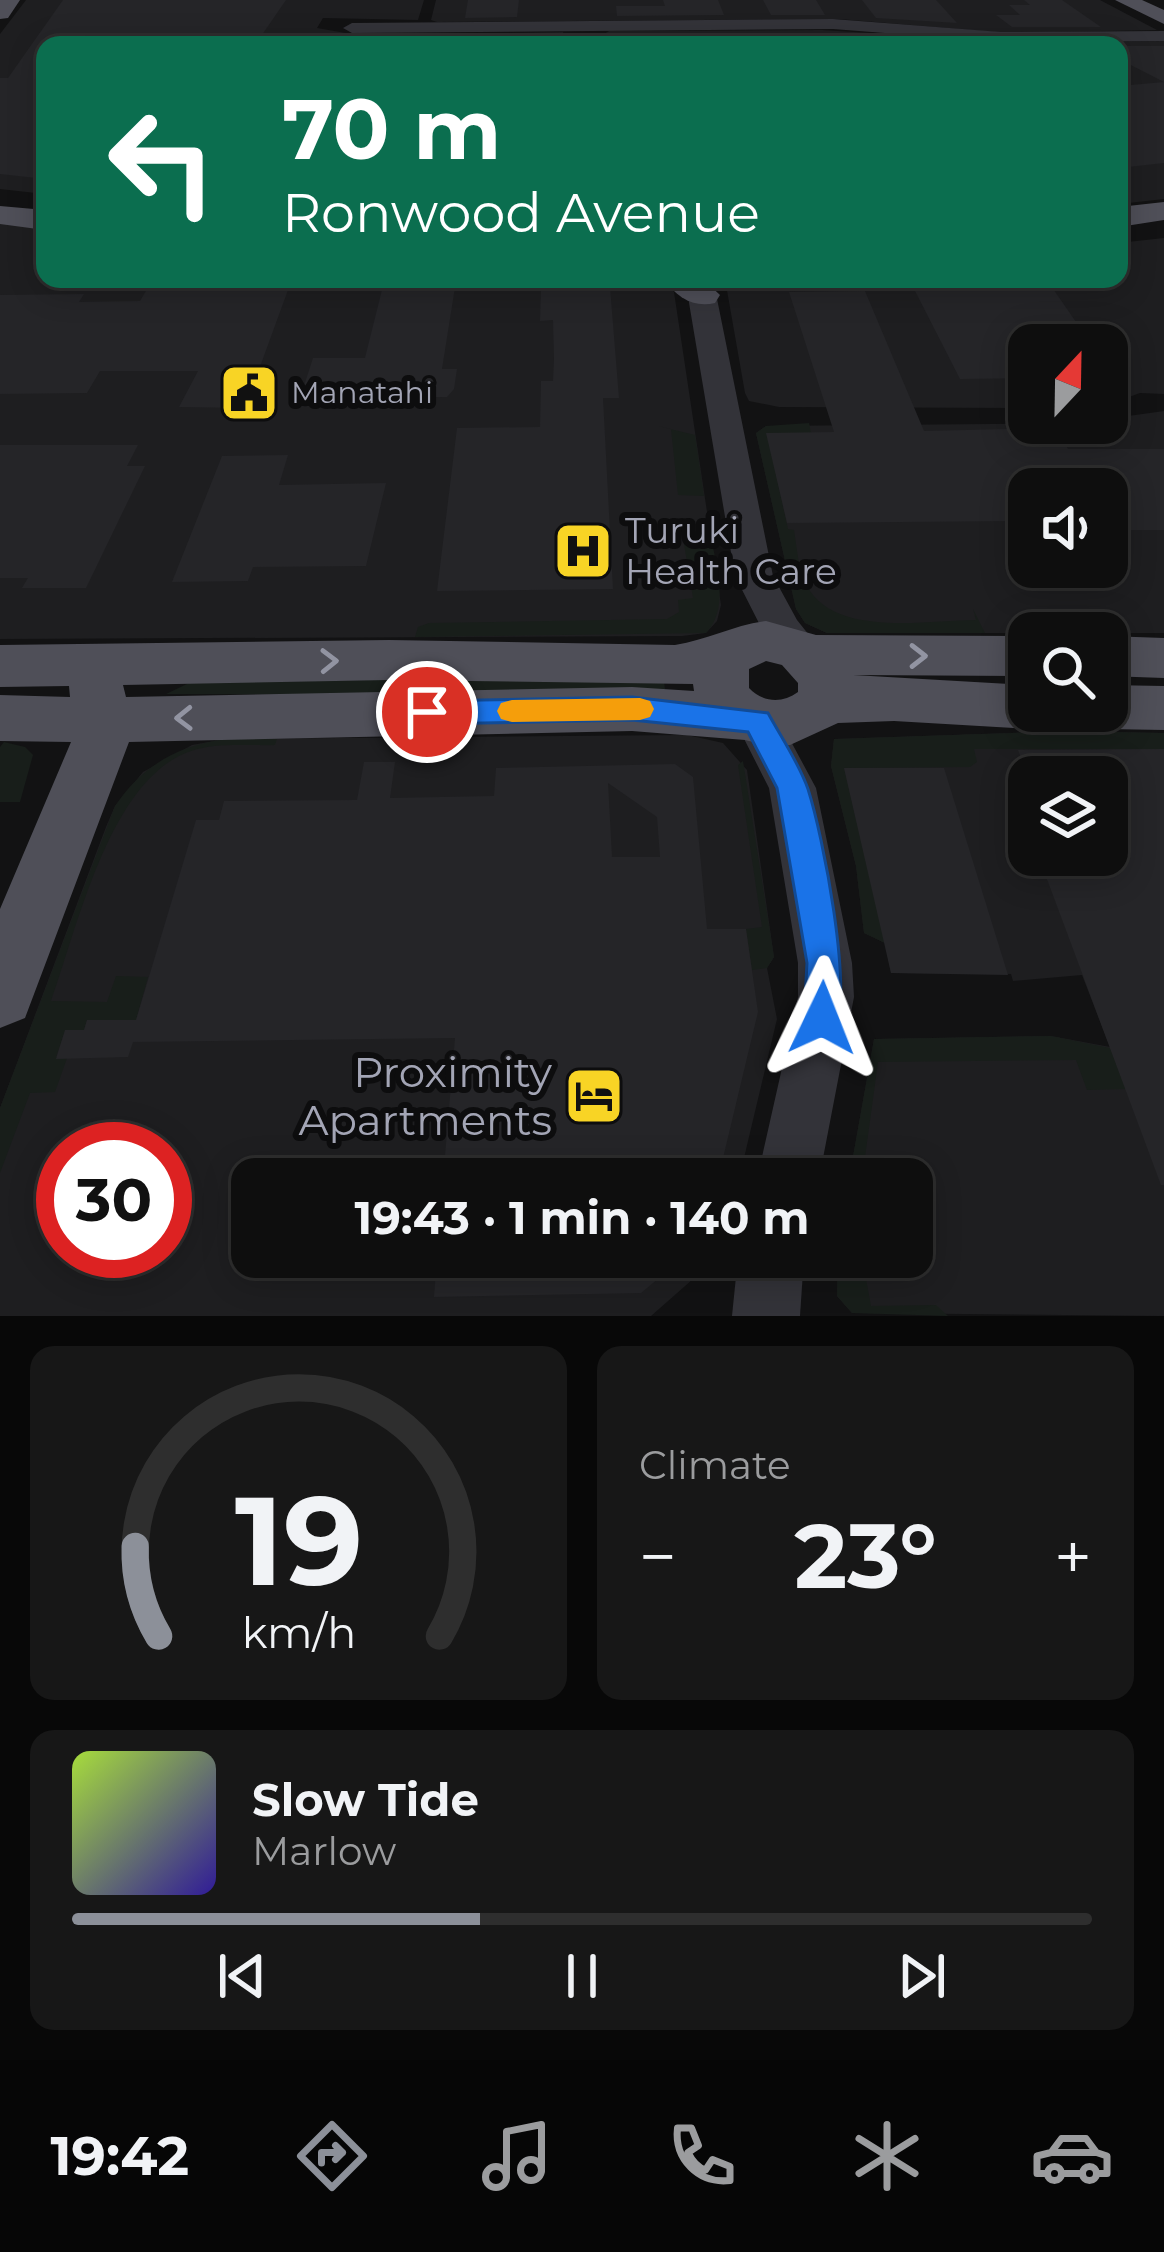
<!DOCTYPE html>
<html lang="en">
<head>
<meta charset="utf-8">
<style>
	:root { --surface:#0e0e0e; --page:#171717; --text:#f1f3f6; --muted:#9b9c9e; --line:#2e2e2e; --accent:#8c9099 }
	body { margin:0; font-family:Montserrat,sans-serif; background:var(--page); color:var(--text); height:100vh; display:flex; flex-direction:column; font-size:45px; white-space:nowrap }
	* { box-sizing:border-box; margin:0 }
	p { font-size:39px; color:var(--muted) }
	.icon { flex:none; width:66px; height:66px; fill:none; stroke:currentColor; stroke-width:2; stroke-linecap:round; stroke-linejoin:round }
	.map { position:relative; height:1316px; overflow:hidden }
	.panel { display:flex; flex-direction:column; gap:30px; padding:30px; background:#080808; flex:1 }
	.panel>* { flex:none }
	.top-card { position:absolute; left:36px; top:36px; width:1092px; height:252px; border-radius:24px; box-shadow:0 6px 30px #0003,0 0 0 3px var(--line); background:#0b6e4f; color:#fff; overflow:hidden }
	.needle { width:78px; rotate:22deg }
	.buttons { position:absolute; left:1008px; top:324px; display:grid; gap:24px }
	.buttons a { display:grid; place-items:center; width:120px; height:120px; border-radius:24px; background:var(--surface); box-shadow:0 6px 30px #0003,0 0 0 3px var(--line); font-size:60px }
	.speed { position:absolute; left:36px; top:1122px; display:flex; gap:24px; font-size:60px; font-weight:700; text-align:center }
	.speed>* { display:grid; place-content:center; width:156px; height:156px; border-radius:50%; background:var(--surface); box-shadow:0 6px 30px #0003,0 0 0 3px var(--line); line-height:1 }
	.speed .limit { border:18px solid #d22; background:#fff; color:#111 }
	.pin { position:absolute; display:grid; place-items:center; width:102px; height:102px; color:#fff; margin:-51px; border:6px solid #fff; border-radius:50%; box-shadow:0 3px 12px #0007 }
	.me { position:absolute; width:132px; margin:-66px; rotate:2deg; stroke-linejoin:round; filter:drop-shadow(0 0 9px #0008) }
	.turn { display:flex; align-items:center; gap:42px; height:252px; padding:0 48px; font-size:54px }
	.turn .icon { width:156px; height:156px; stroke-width:2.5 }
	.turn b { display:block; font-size:84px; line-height:102px }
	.big { font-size:90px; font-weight:700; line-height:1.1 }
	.panel .tile { flex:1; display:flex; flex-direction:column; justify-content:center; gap:18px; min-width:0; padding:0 42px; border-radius:24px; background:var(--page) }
	.panel .dial { align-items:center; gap:0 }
	.dial svg { height:312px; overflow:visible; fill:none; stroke:var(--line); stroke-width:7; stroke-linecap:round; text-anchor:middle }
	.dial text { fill:var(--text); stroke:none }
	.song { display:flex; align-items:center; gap:36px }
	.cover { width:144px; height:144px; border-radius:18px; background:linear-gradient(135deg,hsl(80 70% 55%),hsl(250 70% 35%)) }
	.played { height:12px; border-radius:6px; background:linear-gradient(90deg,var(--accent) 40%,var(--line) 40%) }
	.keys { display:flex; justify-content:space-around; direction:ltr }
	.heat { display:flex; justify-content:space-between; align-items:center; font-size:66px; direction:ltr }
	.panel .tiles { flex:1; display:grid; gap:30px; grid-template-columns:1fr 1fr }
	.tile:last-child { grid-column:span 2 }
	.trip { position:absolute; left:231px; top:1158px; width:702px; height:120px; border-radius:24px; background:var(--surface); box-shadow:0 6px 30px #0003,0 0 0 3px var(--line); font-weight:700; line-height:120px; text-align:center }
	.menu { display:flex; height:192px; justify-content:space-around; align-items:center; background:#060606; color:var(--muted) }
	.menu .icon { width:84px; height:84px }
	.menu .active { color:var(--accent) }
	.menu b { font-size:54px; color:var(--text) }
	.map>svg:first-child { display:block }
</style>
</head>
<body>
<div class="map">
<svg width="1164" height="1316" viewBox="0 0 1164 1316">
	<rect width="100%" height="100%" fill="#121213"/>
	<!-- built -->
	<g fill="#1e1e20" fill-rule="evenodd">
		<polygon points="26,0 424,0 418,20 323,18 317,28 363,36 563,32 568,45 45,45 45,194 0,189 0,34"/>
		<polygon points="436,0 1100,0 1157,30 1006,33 839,19 437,22 431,20"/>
		<polygon points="822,30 1016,42 1164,41 1164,199 1119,204 1119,45 602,45 601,36 609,31"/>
		<polygon points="0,223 45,228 45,279 662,279 674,292 721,605 717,621 706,633 682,636 0,639"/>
		<polygon points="1164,238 1164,394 1140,393 1107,405 1107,345 1029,345 1029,408 779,407 749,401 745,393 725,279 1119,279 1119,243"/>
		<path d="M 1164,411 L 1164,633 L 827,633 L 805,623 L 796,609 L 756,433 L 766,426 L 1107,423 L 1107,419 ZM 1029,489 L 1107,489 L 1107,567 L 1029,567 Z"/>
		<path d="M 1066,731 L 1164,733 L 1164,1316 L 852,1313 L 837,1296 L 838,1257 L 912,1257 L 912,1179 L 849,1179 L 874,1039 L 1051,1036 L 1110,1047 L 1082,975 L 1013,981 L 1011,974 L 891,973 L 885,943 L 864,933 L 856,866 L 831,766 L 834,739 ZM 1029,777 L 1107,777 L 1107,855 L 1029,855 Z"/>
		<path d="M 687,735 L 723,743 L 747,770 L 774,957 L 767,968 L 777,1019 L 739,1179 L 252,1179 L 252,1257 L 718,1257 L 651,1316 L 0,1316 L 0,1108 L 106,827 L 115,806 L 143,772 L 192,745 L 226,739 ZM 63,1149 L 165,1149 L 165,1251 L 63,1251 Z"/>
	</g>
	<!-- green -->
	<g fill="#181e1a">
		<path d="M 809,423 L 811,433 L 767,434 L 788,529 L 794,530 C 797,548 798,569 807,586 C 835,638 927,620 976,620 L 973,609 L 985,633 L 827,633 L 805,623 L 796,609 L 756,433 L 766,426 Z"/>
		<polygon points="658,426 695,435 704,496 678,495 671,429"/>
		<path d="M 710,531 C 715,564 731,606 706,633 L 415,637 L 418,627 L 429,623 L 667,619 L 679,612 L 678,600 L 693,598 L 682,532 Z"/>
		<polygon points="663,675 666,696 166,694 189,683"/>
		<polygon points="1066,731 1164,733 1164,749 974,749 977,762 970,767 844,768 885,943 864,933 856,866 831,766 834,739"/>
		<path d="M 225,739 L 277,739 L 275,745 C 248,746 217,742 191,751 C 110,778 78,926 51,1001 L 107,1002 L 116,976 L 148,977 L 136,1020 L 87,1020 L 84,1030 L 65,1031 L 56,1057 L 67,1058 L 55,1092 L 30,1093 L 0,1173 L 0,1108 L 115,806 C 142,766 177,746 225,739 Z"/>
		<polygon points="4,742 25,747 33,755 20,802 0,802 0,747"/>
		<polygon points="743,761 774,957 767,968 752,970 746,929 762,927 738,765"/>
		<polygon points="1051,1036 1110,1048 1126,1089 1087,1090 1076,1060 878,1062 862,1179 849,1179 874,1039"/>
		<polygon points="838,1257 854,1257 853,1265 864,1268 871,1306 936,1305 948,1316 852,1313 837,1296"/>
	</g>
	<!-- building -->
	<g fill="#252528" fill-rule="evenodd">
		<polygon points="63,0 286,0 255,45 164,45 167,41 45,45 45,98 33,111 45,111 45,179 0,174 0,78 8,78"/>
		<polygon points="468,0 519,0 517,17 465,18"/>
		<polygon points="663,0 718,0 724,15 617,16 616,6 665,6"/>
		<polygon points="763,0 816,0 825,15 771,15"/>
		<polygon points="862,0 936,0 957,23 876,18"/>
		<polygon points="1024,0 1062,0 1101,27 1012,27 996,15 1020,15 1009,5 1030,5"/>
		<polygon points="732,34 736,45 622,45 620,35"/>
		<polygon points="1119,46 1164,46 1164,163 1119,168 1119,86 1164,82 1119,59"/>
		<polygon points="153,279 292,279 245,408 179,407 198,371 100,371 87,393 0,394 0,295 84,294 79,302 140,301"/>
		<polygon points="985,279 1049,283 1092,345 1029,345 1029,378 960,379 912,285 989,284"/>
		<polygon points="456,281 442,369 457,369 454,389 447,397 300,398 313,358 365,358 384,282"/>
		<polygon points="610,287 619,398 603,398 613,589 437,591 457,428 540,427 541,381 553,381 554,359 553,320 540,321 541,288"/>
		<polygon points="865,291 924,431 1056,428 1068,449 1164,449 1164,530 1115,530 1107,516 1107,489 1029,489 1029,521 787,523 766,433 834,432 789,292"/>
		<polygon points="0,445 138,445 127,466 145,466 86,588 22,588 28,578 0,578"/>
		<polygon points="288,455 279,485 386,483 366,566 253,567 248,581 172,582 222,456"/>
		<polygon points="1164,749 1164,1185 1161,1185 1038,855 1107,855 1107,777 1028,777 1018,750"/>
		<path d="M 364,762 L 395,762 L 390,798 L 494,796 L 496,768 L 675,764 L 693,777 L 707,929 L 746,929 L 758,1012 L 718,1179 L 443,1179 L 455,1038 L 133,1042 L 128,1057 L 56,1059 L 65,1030 L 84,1030 L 87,1020 L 136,1020 L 196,820 L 219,820 L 224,801 L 357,800 ZM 608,783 L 657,817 L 660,857 L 612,857 Z"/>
		<polygon points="844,768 944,768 1008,975 891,973"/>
		<polygon points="437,1257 684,1257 641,1293 434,1297"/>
	</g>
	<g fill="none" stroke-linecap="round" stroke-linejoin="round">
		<!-- minor -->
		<g fill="#333339" fill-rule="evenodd">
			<polygon points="833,19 1001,32 1164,31 1164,41 1001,42 833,29 352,33 343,28 352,23"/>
			<polygon points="685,279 713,279 773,576 797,620 821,650 815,661 800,666 785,661 768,641 735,576"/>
			<polygon points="757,703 773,708 816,788 852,963 854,997 819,1179 757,1179 798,997 798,963 769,788 735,721 741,708"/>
			<polygon points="738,1257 804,1257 800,1316 732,1316"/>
		</g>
		<!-- major -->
		<g fill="#4f4f58" fill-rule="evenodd">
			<polygon points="0,0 20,0 8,18 0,19"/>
			<polygon points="1115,0 1142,0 1164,10 1164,24"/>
			<polygon points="1164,202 1164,220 1119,227 1119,207"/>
			<polygon points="0,206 45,210 45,230 0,224"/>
			<path d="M 664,279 L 703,279 L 720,295 L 715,303 C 693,308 676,297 664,279 Z"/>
			<path d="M 766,621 L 816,635 L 1029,636 L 1029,676 L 853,675 L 1029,685 L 1029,711 L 1055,711 L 1049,723 L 1029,729 L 894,721 L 838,723 L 790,745 L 769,746 L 745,740 L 632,731 L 129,742 L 25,1018 L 0,1028 L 0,909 L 71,742 L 0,741 L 0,695 L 70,697 L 69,686 L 0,687 L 0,645 L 389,640 L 675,645 C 707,640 734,625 766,621 ZM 766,661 L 782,665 L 798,683 L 798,692 C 782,704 762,702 749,688 L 749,669 ZM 389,680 L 693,684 L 694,691 L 632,687 L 126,697 L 123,685 Z"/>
			<polygon points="1107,636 1164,638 1164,678 1107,676"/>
			<polygon points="1107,685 1164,686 1164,730 1107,729 1087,723 1081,711 1107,711"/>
		</g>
	</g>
	<!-- one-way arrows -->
	<defs><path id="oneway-chevron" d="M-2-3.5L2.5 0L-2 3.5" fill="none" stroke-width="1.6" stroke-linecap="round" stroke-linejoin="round" transform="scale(3)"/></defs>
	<g stroke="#9294a2">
		<use href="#oneway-chevron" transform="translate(918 656)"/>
		<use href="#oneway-chevron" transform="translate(329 661) rotate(-1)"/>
		<use href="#oneway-chevron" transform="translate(184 718) rotate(179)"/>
	</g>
	<!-- route -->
	<path fill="#1a73e8" stroke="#114b97" stroke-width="3" d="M 632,697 L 768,713 C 781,737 799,763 808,789 C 823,836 853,988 835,1031 L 822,1036 L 809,1031 L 804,1018 L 807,963 L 777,788 L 748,732 L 632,720 L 427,724 L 417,720 L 413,712 L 417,704 L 427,701 Z"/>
	<!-- slow -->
	<polygon fill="#f59e0b" points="640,698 650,701 654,709 650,717 640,720 512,722 501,719 497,711 501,703 512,700"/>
	<!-- icons -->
	<defs>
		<symbol id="civic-square" viewBox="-11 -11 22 22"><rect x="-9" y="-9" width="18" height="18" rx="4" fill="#f8d425" stroke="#0d0d0e"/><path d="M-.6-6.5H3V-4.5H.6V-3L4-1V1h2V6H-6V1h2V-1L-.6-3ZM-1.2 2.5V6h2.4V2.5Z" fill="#111"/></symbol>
		<symbol id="hospital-square" viewBox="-11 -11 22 22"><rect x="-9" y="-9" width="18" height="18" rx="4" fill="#f8d425" stroke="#0d0d0e"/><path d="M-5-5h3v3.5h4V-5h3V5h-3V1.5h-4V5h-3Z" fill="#111"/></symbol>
		<symbol id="hotel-square" viewBox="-11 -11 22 22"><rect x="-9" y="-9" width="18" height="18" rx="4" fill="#f8d425" stroke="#0d0d0e"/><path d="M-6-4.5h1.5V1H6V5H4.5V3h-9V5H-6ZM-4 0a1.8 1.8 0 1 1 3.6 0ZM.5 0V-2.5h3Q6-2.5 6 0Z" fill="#111"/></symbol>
	</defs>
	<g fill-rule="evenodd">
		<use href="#civic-square" x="216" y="360" width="66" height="66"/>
		<use href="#hospital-square" x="550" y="518" width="66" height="66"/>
		<use href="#hotel-square" x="561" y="1063" width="66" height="66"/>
	</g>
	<g text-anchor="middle" stroke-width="12" stroke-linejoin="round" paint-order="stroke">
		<!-- far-poi labels -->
		<g font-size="30" fill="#a3a5b5" stroke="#0d0d0e" text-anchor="start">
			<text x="291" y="403">Manatahi</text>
		</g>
		<!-- poi labels -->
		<g font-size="36" fill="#a3a5b5" stroke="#0d0d0e" text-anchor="start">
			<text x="625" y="543">Turuki<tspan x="625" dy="41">Health Care</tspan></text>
		</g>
		<!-- near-poi labels -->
		<g font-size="42" fill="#a3a5b5" stroke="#0d0d0e" text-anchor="end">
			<text x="552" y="1087">Proximity<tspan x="552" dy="48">Apartments</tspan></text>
		</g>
	</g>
</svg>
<div class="buttons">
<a><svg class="needle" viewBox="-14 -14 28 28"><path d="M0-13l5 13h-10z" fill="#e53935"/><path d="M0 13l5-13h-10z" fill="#9b9c9e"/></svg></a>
<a><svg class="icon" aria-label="sound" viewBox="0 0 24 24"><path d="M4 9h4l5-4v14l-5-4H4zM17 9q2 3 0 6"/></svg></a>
<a><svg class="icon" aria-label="search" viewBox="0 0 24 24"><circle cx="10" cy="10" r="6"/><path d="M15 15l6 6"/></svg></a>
<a><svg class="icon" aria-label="layers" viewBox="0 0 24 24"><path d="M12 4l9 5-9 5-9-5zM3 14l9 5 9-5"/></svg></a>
</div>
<div class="speed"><div class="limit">30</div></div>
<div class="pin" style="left:427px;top:712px;background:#d93025"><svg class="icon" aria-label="arrive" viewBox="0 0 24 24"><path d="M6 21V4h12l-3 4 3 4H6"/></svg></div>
<svg class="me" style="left:822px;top:1018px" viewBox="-20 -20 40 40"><path d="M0-17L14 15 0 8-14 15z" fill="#1a73e8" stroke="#fff" stroke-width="4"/></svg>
<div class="trip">19:43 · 1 min · 140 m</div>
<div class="top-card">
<div class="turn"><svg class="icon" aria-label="left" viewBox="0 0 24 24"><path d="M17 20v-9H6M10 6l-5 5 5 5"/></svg><div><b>70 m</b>Ronwood Avenue</div></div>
</div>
</div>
<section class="panel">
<div class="tiles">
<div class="tile dial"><svg viewBox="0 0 100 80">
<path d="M14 69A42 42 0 1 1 86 69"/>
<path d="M14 69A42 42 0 0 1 8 46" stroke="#8c9099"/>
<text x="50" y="56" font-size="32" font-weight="700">19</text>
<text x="50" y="72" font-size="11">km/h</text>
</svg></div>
<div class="tile"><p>Climate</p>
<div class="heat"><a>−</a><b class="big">23°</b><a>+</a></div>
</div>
<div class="tile">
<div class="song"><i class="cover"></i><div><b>Slow Tide</b><p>Marlow</p></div></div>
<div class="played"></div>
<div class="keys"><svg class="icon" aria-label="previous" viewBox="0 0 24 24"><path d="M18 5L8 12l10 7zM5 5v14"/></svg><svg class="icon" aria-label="pause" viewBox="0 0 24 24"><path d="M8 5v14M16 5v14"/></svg><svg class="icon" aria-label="next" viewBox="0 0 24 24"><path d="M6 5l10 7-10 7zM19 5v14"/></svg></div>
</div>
</div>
</section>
<nav class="menu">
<b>19:42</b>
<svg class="icon active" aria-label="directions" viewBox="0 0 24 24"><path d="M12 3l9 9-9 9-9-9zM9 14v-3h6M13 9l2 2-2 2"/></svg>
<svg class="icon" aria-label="music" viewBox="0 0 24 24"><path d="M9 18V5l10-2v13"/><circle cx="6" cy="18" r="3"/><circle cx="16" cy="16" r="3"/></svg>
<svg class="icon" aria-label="phone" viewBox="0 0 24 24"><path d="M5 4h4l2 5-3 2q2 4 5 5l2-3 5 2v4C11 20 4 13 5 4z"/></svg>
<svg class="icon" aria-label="climate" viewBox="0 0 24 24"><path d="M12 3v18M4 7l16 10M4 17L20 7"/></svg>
<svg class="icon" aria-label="car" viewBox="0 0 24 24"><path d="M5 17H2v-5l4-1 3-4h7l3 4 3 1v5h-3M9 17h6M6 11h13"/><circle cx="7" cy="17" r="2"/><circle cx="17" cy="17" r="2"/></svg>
</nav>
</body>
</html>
